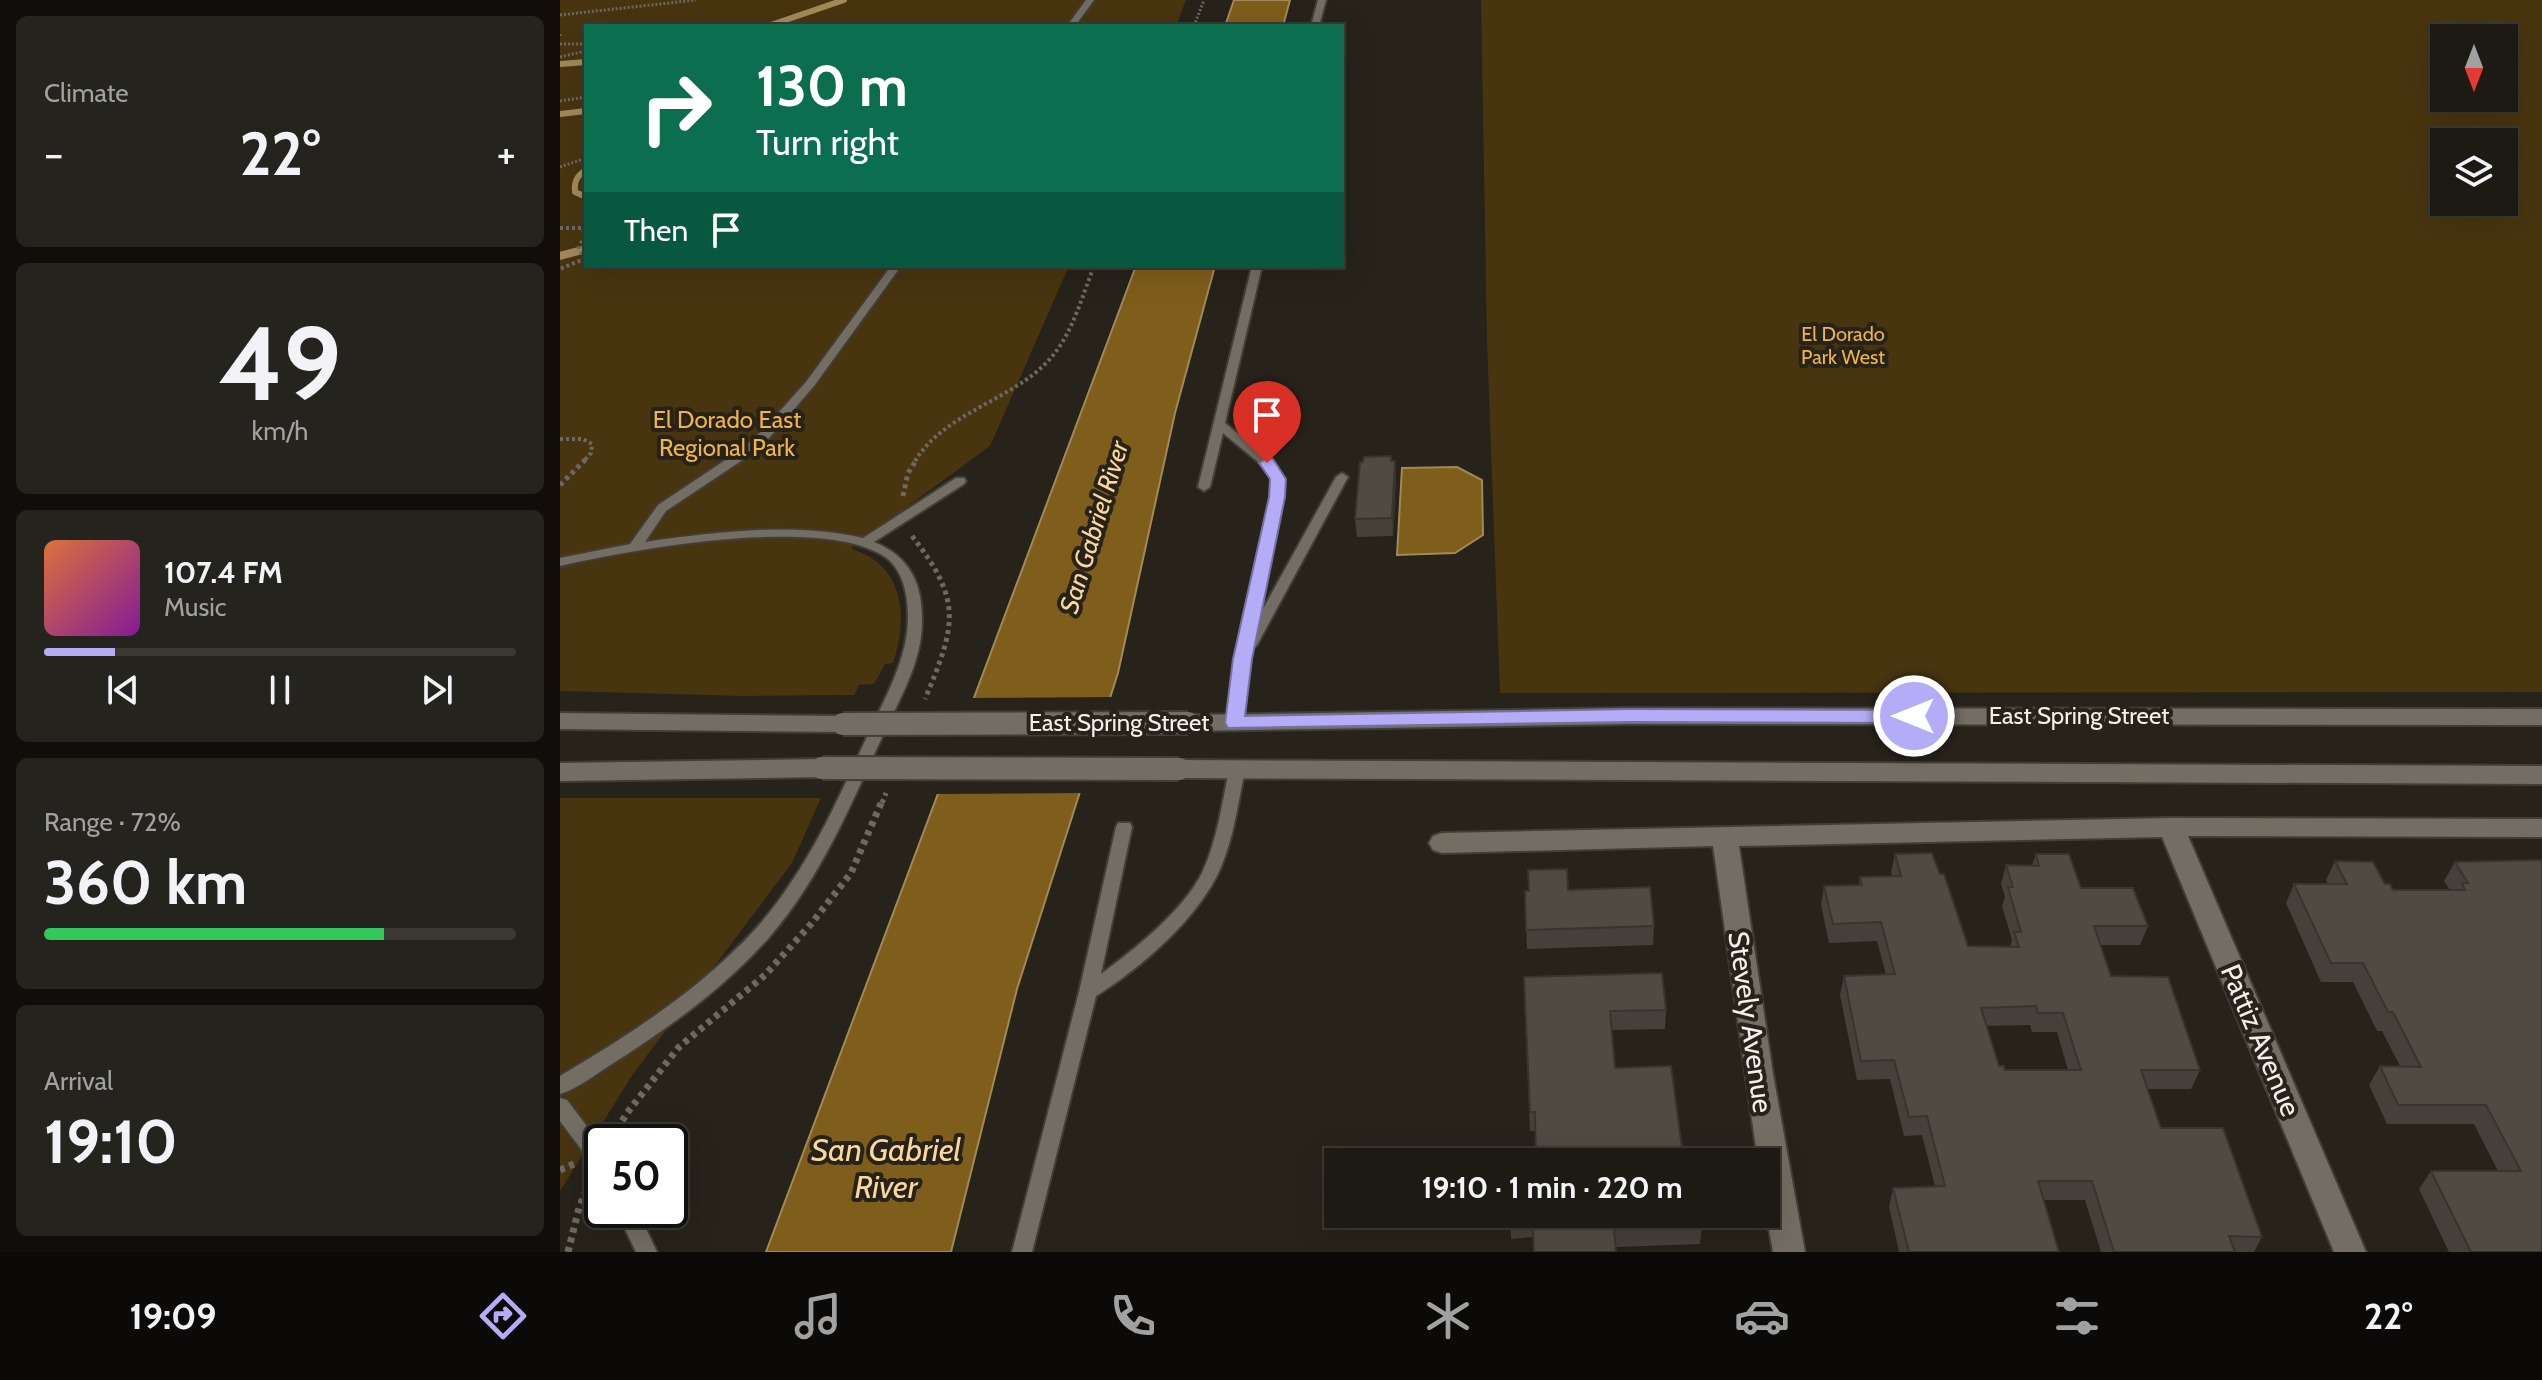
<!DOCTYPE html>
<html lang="en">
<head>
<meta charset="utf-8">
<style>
	:root { --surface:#1d1a14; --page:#25231d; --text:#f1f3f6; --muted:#a0a1a0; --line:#3b3834; --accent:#b5acf8 }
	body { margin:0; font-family:Cabin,sans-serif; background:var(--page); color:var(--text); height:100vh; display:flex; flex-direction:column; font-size:30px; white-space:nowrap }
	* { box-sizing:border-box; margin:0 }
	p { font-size:26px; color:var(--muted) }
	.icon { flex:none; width:44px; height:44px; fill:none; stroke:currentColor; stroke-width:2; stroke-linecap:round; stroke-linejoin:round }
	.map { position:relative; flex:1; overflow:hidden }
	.panel { display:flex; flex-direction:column; gap:16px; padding:16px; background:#100e0b; width:560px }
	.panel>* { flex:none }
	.top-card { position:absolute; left:24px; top:24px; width:760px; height:244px; border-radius:0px; box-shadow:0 8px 32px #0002,0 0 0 2px var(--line); background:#0b6e4f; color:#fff; overflow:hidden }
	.needle { width:52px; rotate:180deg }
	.controls { position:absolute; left:1870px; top:24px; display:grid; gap:16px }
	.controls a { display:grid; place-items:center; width:88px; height:88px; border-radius:0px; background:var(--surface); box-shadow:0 8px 32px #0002,0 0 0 2px var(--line); font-size:40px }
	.speed { position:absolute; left:24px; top:1124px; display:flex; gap:16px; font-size:40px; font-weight:700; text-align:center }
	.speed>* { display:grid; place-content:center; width:104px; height:104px; border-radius:50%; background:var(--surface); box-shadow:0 8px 32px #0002,0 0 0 2px var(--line); line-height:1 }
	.speed .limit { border:4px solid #111; border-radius:12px; background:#fff; color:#111 }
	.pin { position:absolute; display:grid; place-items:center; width:68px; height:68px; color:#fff; margin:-82px -34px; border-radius:50% 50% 50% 0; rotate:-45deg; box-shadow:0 0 8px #0007 }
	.pin .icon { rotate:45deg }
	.me { position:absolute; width:88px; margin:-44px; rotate:270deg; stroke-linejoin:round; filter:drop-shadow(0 0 6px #0008) }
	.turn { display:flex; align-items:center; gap:28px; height:168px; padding:0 40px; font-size:36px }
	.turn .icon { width:104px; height:104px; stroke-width:2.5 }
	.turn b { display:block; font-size:56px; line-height:68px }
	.then { display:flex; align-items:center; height:76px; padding:0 40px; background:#0003; gap:16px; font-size:30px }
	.big { font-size:60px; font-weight:700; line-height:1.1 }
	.panel .card { flex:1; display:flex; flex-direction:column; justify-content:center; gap:12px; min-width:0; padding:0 28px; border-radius:12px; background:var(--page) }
	.panel .dial { align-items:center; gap:0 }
	.dial b { font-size:104px; line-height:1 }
	.song { display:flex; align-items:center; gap:24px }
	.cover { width:96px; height:96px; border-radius:12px; background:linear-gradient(135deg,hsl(20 70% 55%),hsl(290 70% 35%)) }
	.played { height:8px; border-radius:4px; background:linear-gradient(90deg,var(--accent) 15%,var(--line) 15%) }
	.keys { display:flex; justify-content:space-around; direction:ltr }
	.heat { display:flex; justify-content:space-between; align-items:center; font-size:44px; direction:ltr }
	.charge { height:12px; border-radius:6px; background:linear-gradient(90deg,#34c759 72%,var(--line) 0) }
	.trip { position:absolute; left:764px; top:1148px; width:456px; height:80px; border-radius:0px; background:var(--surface); box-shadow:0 8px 32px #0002,0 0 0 2px var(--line); font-weight:700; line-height:80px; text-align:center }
	.menu { display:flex; height:128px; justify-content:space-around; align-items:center; background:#0c0a08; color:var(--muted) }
	.menu .icon { width:56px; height:56px }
	.menu .current { color:var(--accent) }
	.menu b { font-size:36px; color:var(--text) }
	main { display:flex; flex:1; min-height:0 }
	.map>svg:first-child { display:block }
</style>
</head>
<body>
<main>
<section class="panel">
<div class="card"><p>Climate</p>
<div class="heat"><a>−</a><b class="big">22°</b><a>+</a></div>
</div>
<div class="card dial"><b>49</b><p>km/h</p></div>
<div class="card">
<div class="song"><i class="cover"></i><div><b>107.4 FM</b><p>Music</p></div></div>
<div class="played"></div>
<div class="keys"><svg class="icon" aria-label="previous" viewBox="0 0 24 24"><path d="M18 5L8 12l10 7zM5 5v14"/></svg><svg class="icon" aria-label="pause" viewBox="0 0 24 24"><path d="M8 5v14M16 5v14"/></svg><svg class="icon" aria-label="next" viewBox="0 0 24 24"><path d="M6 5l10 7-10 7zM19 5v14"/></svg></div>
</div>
<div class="card"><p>Range · 72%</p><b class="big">360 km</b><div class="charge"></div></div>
<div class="card"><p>Arrival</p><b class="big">19:10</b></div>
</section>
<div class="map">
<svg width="1982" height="1252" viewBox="0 0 1982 1252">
	<rect width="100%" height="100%" fill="#27221a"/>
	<!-- green -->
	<g fill="#48340f" fill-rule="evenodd">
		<path d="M 0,0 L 626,0 L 616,26 L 26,26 L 26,266 L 509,266 L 430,446 L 291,548 C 298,552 307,554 313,559 C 347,582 345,629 333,663 L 325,664 L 314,684 L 299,685 L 294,695 L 183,696 L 0,691 Z"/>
		<path d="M 921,0 L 1982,0 L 1982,692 L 940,693 L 927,341 ZM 1884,38 L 1944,38 L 1944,98 L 1884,98 ZM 1884,142 L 1944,142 L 1944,202 L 1884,202 Z"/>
		<polygon points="0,798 261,798 232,863 73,1074 0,1191"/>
	</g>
	<!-- water -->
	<g fill="#7f5d1b" stroke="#a28959" stroke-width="2">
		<polygon points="674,0 730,0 723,26 665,26"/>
		<polygon points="576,266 655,266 615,413 558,673 457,989 391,1252 206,1252"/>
		<polygon points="897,467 922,480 923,535 895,553 837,555 842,468"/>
	</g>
	<!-- pier -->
	<polygon fill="#27221a" points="554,697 524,793 373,794 409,698"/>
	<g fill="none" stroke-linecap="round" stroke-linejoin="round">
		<!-- stream-far1 -->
		<g stroke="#a28959" stroke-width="6">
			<polyline points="208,26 284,0"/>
			<polyline points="0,64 26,62"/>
			<polyline points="0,114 26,111"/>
			<path d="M 26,170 C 17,176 14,181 15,192 L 26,197"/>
		</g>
		<!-- stream -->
		<polyline stroke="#a28959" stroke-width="8" points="0,256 26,249"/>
		<defs>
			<g id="service">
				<polygon points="526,0 534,0 515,26 507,26"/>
				<polygon points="758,0 766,0 759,26 751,26"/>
				<path d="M 331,266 L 341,266 L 254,386 L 210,437 L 187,457 L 106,511 L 85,542 C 156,532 232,522 303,538 L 396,478 L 404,478 L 406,481 L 404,484 L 314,542 C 351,557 363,585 362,624 C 361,663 340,698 324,733 C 292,802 262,875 212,934 C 167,986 110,1027 52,1064 C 36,1074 19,1088 0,1094 L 0,1076 C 62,1039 124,1000 176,949 C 197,929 215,907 230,884 C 261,839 283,788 306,739 C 320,708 338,677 345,644 C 351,617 350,571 322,555 C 257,516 74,549 0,566 L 0,558 L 70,544 L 98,505 L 179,451 L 202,431 L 246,382 Z"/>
				<polygon points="692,266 702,266 665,423 711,460 724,479 723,497 698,618 776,477 782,473 788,477 697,645 691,649 683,723 680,727 670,727 667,723 675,659 711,497 712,479 703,466 663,433 650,487 644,491 638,487"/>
				<path d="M 677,765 L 683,766 L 685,770 C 678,803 674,836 661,867 C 640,917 581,968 536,996 L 472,1252 L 452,1252 L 519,992 L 556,827 L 558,823 L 570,823 L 572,827 L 541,974 C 575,949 623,911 642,873 C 657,841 662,804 669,770 L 671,766 Z"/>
				<polygon points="0,1098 7,1100 42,1146 42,1171 35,1168 0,1121"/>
				<polygon points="56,1210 77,1210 97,1252 76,1252"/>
			</g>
			<polygon id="minor" points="1611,818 1982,819 1982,837 1628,836 1806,1252 1774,1252 1602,837 1179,846 1213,1074 1245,1252 1213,1252 1206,1212 1206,1162 1198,1162 1153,846 882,853 873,850 869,843 873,836 882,833"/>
			<g id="secondary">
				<polygon points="1071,708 1982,709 1982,725 1071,724 628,731 620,729 616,723 620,717 628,715"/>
				<polygon points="0,713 283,716 291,718 295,724 291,730 283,732 0,729"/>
				<polygon points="262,759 271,762 274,768 271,774 262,777 0,781 0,763"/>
				<polygon points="619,760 1982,766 1982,784 619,778 610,775 607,769 610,763"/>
			</g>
		</defs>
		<!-- service casing -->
		<use href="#service" stroke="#423e37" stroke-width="4"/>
		<!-- minor casing -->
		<use href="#minor" stroke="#423e37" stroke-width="4"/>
		<!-- secondary casing -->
		<use href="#secondary" stroke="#423e37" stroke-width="4"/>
		<!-- path-far3 -->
		<g stroke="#6d6962" stroke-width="3" stroke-dasharray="2 2" stroke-linecap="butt">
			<polyline points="0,15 136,0"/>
			<polyline points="634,26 644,0"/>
			<polyline points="0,34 0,38"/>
			<polyline points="0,44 26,44"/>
			<polyline points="0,57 26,51"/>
			<polyline points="0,101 26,97"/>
			<polyline points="0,167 26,158"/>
		</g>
		<!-- path-far2 -->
		<g stroke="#6d6962" stroke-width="4" stroke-dasharray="3 3" stroke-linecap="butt">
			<polyline points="0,228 22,228 25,234 19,248 24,259 0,269"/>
			<polyline points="0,439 23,439 32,444 31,453 24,461"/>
			<path d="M 355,461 C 384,414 446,402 484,365 C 511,340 521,299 534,266"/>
		</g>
		<!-- path-far1 -->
		<g stroke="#6d6962" stroke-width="5" stroke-dasharray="4 4" stroke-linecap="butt">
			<polyline points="0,485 26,459"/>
			<polyline points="343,496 348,473 357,459"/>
			<path d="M 352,536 C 403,601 396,625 365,699"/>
			<polyline points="322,803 326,793"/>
		</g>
		<!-- path -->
		<g stroke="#6d6962" stroke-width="7" stroke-dasharray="5 5" stroke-linecap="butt">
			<polyline points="52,1138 67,1113 119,1047 205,975 251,924 291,873 322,801"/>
			<polyline points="0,1170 14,1164"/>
			<polyline points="8,1252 19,1208 30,1181"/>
		</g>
		<!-- service -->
		<use href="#service" fill="#736d63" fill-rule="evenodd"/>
		<!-- minor -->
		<use href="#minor" fill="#736d63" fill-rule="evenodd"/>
		<!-- secondary -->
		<use href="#secondary" fill="#736d63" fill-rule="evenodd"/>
		<defs>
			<g id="secondary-bridge">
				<polyline points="283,724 628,723"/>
				<polyline points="262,768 619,769"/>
			</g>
		</defs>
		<!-- secondary-bridge casing -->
		<use href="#secondary-bridge" stroke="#423e37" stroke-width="26" stroke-linecap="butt"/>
		<!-- secondary-bridge -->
		<use href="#secondary-bridge" stroke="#736d63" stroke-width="22"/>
	</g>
	<!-- wall -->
	<g fill="#454039" fill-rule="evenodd">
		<polygon points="831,461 835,461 836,478 833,536 797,537 795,519"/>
		<path d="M 1335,854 L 1380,874 L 1408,946 L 1450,947 L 1452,940 L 1442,906 L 1445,897 L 1441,884 L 1446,865 L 1472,866 L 1476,854 L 1521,888 L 1588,926 L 1580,945 L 1540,945 L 1551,976 L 1640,1070 L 1631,1089 L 1587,1089 L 1601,1128 L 1702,1237 L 1694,1252 L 1541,1252 L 1525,1200 L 1483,1200 L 1499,1252 L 1339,1252 L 1329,1207 L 1333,1188 L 1375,1186 L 1362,1135 L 1344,1136 L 1330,1079 L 1297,1080 L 1280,995 L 1284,976 L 1326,974 L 1317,941 L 1269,943 L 1261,905 L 1264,886 L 1299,885 L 1300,877 L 1332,876 L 1331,873 ZM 1470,1025 L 1472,1032 L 1497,1032 L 1508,1070 L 1445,1070 L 1439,1066 L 1426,1026 Z"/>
		<polygon points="1982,860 1982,1252 1889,1252 1859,1189 1871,1171 1938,1171 1914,1124 1827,1124 1809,1085 1820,1066 1840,1066 1822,1031 1817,1031 1793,982 1761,982 1726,903 1734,884 1768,884 1766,880 1775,861 1825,884 1833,890 1890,890 1884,881 1895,862"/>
		<polygon points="1008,890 1094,926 1093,945 967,949 965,891"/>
		<polygon points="964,996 1106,1010 1105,1029 1052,1030 975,1131 970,1131"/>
		<polygon points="950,1214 1142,1225 1140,1244 1056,1247 973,1237 951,1239"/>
	</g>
	<!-- shaded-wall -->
	<polygon fill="#38342e" points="835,461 836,478 833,536 832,518"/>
	<!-- building -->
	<g fill="#504b42" stroke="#38342e" stroke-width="2" fill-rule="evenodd">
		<polygon points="831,456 831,461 835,461 832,518 795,519 800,462 803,462 804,457"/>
		<path d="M 1372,853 L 1380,874 L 1384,874 L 1408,946 L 1459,947 L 1454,932 L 1461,932 L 1448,887 L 1453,887 L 1446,865 L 1479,866 L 1476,854 L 1509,854 L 1521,888 L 1573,888 L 1588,926 L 1534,926 L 1551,976 L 1608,977 L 1640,1070 L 1581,1070 L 1601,1128 L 1663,1128 L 1702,1237 L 1669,1236 L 1675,1252 L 1554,1252 L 1532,1181 L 1478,1181 L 1499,1252 L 1349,1252 L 1333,1188 L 1385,1186 L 1367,1116 L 1349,1117 L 1334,1060 L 1301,1061 L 1284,976 L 1335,974 L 1321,922 L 1273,924 L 1264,886 L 1302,885 L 1300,877 L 1341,876 L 1335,854 ZM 1476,1006 L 1478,1013 L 1503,1013 L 1521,1070 L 1445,1070 L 1444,1066 L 1439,1066 L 1421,1008 Z"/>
		<polygon points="1982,860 1982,1252 1911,1252 1871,1171 1961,1171 1926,1105 1838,1105 1820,1066 1861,1067 1833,1012 1828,1012 1803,963 1771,963 1734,884 1787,884 1775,861 1813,862 1825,884 1830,884 1833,890 1905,890 1902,883 1908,883 1895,862"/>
		<polygon points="1007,869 1008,890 1090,887 1094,926 966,930 965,891 969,891 968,870"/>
		<polygon points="1102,973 1106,1010 1050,1011 1055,1068 1111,1066 1124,1162 976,1162 975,1112 970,1112 964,977"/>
		<polygon points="950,1214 1140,1214 1142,1225 1054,1228 1056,1252 974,1252 972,1219 950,1220"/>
	</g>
	<!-- route -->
	<polygon fill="#b5acf8" stroke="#7670a1" stroke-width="2" points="707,458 713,459 726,479 725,497 692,659 685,716 1071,709 1354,710 1364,716 1354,723 1071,722 668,728 665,723 673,659 709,497 710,479 699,463"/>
	<g text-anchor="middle" stroke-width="8" stroke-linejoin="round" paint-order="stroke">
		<!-- far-park labels -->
		<g font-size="20" fill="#f2b442" stroke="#27221a">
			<text x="1283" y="341">El Dorado<tspan x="1283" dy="23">Park West</tspan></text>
		</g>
		<!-- park labels -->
		<g font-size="24" fill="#f2b442" stroke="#27221a">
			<text x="167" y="428">El Dorado East<tspan x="167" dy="28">Regional Park</tspan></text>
		</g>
		<!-- street labels -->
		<g font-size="24" fill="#f3efea" stroke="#27221a">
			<text x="1519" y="724">East Spring Street</text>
			<text x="559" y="731">East Spring Street</text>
		</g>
		<!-- water labels -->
		<g font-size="26" font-style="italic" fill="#fcd79b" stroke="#27221a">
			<text transform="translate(534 527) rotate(-73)" y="9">San Gabriel River</text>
		</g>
		<!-- near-street labels -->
		<g font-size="28" fill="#f3efea" stroke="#27221a">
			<text transform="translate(1191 1022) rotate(82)" y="10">Stevely Avenue</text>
			<text transform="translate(1701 1040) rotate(67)" y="10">Pattiz Avenue</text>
		</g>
		<!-- near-water labels -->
		<g font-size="32" font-style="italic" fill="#fcd79b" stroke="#27221a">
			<text x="326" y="1161">San Gabriel<tspan x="326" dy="37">River</tspan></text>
		</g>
	</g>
</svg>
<div class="controls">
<a><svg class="needle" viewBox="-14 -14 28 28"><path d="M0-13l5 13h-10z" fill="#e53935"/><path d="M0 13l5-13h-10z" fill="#a0a1a0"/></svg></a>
<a><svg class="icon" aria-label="layers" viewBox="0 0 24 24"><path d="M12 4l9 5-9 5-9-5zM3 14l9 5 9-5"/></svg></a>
</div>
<div class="speed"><div class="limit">50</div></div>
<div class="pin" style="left:707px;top:463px;background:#d93025"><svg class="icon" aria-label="arrive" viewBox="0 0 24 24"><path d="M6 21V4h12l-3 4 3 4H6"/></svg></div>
<svg class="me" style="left:1354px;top:716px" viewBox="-20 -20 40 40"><circle r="17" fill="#b5acf8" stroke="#fff" stroke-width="3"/><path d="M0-11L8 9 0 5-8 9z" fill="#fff"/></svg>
<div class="trip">19:10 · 1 min · 220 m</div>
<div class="top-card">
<div class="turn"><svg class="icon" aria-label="right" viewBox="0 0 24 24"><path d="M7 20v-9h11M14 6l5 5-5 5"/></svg><div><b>130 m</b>Turn right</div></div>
<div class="then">Then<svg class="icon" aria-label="arrive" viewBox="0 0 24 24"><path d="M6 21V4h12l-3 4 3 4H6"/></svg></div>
</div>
</div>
</main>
<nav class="menu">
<b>19:09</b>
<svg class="icon current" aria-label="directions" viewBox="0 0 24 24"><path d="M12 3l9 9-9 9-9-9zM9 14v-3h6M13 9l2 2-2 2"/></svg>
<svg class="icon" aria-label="music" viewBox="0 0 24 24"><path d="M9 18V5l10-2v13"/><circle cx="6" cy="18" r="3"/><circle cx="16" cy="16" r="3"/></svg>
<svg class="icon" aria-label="phone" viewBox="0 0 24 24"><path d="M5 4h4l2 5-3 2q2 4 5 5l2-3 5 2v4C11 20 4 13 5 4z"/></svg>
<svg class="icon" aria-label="climate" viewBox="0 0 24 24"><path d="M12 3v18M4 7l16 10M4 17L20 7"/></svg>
<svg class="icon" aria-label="car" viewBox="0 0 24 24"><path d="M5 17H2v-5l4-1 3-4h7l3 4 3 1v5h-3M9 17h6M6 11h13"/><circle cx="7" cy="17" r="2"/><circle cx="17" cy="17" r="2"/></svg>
<svg class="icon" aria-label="filters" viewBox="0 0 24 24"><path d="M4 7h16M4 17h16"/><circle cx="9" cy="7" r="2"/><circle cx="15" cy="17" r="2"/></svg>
<b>22°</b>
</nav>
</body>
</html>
